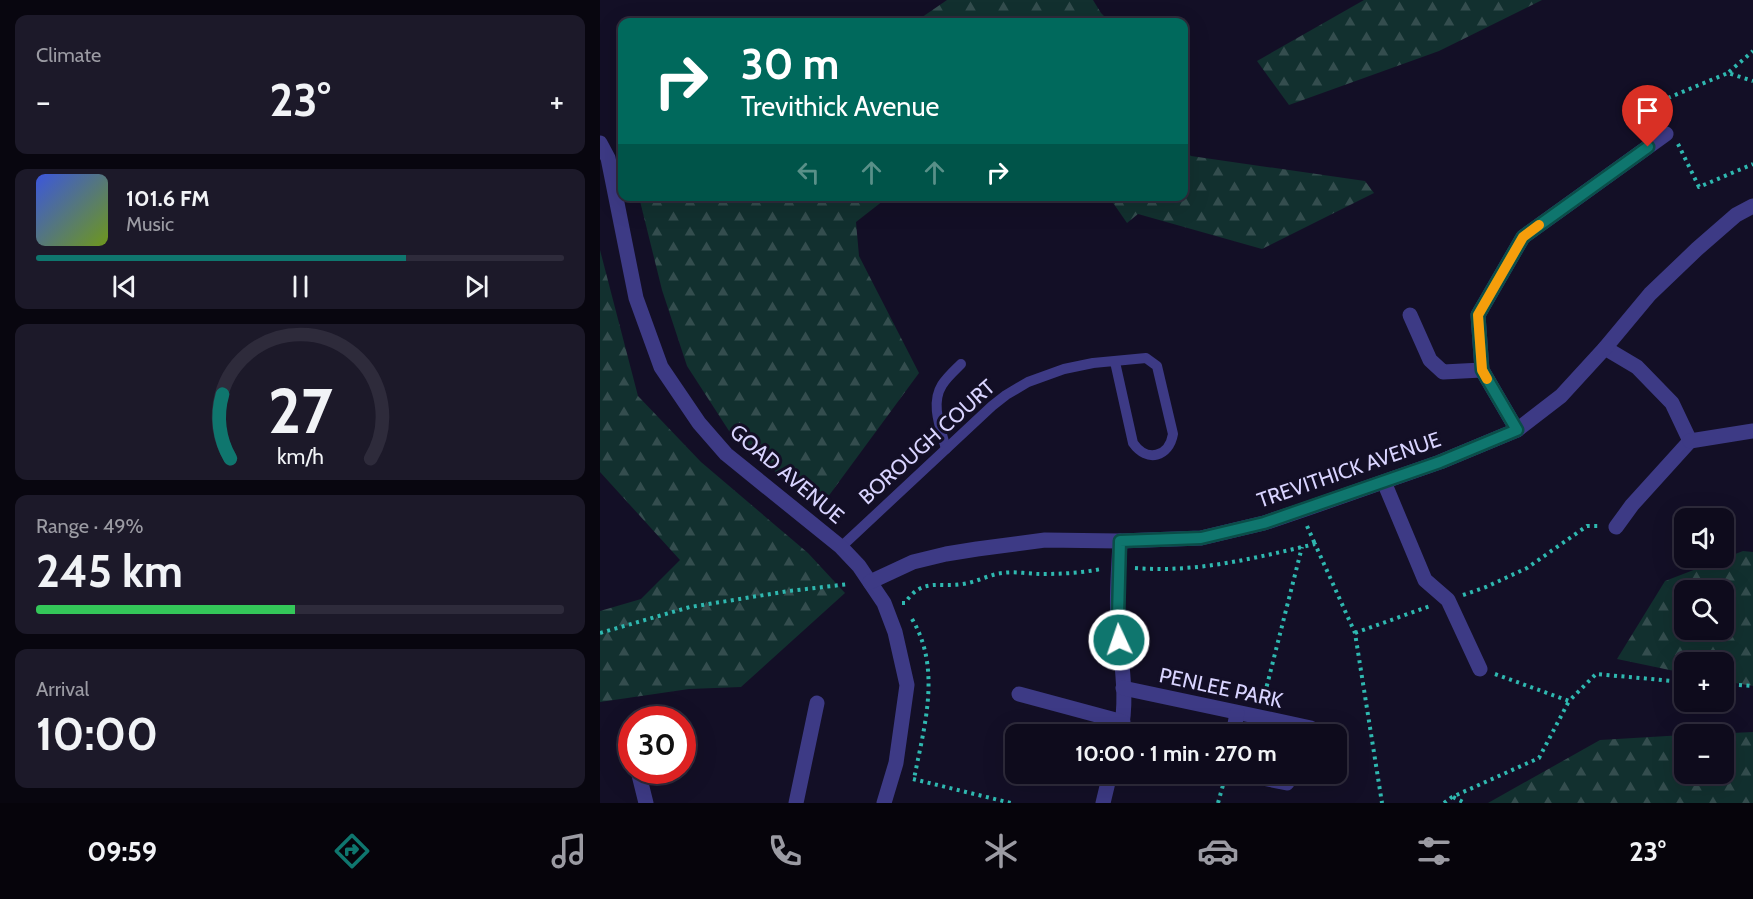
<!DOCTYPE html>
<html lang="en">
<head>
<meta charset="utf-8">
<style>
	:root { --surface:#0e0b1c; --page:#1c1929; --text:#f1f3f6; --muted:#9b9ba3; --line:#2e2b3b; --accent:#0f766e }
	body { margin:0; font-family:Cabin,sans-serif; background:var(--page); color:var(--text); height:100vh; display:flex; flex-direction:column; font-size:22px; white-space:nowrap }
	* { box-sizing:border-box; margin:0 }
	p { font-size:20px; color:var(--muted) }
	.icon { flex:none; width:33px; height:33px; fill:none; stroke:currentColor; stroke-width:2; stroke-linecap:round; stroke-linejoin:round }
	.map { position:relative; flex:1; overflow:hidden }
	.side { display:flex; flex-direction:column; gap:15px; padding:15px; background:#08060f; width:600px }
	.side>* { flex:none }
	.top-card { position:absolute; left:18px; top:18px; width:570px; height:183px; border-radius:12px; box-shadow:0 6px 24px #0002,0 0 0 2px var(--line); background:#00695c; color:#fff; overflow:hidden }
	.tools { position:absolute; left:1074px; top:508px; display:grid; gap:12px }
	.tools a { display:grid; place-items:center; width:60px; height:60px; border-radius:12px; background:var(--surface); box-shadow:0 6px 24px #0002,0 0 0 2px var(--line); font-size:30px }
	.speed { position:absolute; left:18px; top:706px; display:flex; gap:12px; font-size:30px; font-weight:700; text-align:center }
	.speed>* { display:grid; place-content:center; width:78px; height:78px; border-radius:50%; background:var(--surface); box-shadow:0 6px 24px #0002,0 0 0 2px var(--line); line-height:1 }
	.speed .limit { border:9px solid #d22; background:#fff; color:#111 }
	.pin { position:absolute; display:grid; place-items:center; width:51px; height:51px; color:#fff; margin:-62px -26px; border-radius:50% 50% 50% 0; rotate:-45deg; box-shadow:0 0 6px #0007 }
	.pin .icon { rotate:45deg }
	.me { position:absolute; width:66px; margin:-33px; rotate:357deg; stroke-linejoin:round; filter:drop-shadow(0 0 4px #0008) }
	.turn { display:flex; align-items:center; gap:21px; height:126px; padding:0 24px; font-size:27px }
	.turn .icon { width:78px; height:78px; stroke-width:2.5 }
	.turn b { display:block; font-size:42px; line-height:51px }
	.lanes { display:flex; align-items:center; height:57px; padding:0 24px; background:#0003; justify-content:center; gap:30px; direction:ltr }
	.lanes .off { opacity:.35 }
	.big { font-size:45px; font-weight:700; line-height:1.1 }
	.side .tile { flex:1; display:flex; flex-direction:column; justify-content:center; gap:9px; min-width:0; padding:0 21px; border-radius:12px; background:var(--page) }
	.side .dial { align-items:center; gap:0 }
	.dial svg { height:156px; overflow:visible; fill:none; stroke:var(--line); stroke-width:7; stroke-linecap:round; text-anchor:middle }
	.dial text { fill:var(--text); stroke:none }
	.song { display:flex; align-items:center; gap:18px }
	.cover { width:72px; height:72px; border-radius:9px; background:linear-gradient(135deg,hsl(230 70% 55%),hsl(80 70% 35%)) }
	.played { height:6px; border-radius:3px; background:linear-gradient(90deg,var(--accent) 70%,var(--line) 70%) }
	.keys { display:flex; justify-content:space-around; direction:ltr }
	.heat { display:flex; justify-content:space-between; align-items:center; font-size:33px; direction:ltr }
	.charge { height:9px; border-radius:4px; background:linear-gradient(90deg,#34c759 49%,var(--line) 0) }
	.trip { position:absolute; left:405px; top:724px; width:342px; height:60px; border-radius:12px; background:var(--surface); box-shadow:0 6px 24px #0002,0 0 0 2px var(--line); font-weight:700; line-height:60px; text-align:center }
	.menu { display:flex; height:96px; justify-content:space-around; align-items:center; background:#06040b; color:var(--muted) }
	.menu .icon { width:42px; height:42px }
	.menu .on { color:var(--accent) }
	.menu b { font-size:27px; color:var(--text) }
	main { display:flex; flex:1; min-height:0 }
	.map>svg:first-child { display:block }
</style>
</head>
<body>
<main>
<section class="side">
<div class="tile"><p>Climate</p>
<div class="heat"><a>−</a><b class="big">23°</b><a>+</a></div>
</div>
<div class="tile">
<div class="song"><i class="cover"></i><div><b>101.6 FM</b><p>Music</p></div></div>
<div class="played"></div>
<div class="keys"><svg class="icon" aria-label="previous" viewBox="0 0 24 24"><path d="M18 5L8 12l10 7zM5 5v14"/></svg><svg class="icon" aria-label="pause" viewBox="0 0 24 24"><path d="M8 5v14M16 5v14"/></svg><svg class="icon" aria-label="next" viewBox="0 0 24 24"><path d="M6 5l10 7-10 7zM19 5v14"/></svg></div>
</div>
<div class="tile dial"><svg viewBox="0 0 100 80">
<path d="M14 69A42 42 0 1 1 86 69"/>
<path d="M14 69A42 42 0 0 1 10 36" stroke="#0f766e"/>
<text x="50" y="56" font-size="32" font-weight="700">27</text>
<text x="50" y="72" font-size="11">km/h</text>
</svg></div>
<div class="tile"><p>Range · 49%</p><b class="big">245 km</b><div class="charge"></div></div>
<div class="tile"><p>Arrival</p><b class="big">10:00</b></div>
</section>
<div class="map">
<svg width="1153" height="803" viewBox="0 0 1153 803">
	<defs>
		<pattern id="forest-firs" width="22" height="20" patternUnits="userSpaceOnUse" patternTransform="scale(1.5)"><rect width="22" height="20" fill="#12302f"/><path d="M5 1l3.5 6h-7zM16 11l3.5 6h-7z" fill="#344d4e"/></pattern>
	</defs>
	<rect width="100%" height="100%" fill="#130f26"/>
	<!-- forest -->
	<g fill="url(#forest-firs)" fill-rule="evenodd">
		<polygon points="347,0 493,0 501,13 510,22 315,22"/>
		<polygon points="764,0 942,0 839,51 689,105 657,61"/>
		<polygon points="584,150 591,156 765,181 774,193 662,249 538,214 527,223 509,197 584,196"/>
		<polygon points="39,197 288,197 256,222 259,256 319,373 219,509 131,434 87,366 62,290"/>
		<polygon points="0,250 38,396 101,462 208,553 245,593 141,687 89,689 0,702 0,611 41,599 80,560 0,472"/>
		<path d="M 1143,551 L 1153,552 L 1153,686 L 1124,681 L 1124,663 L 1084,663 L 1084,673 L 1017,659 L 1065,581 ZM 1084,591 L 1124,591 L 1124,630 L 1084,630 Z"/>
		<polygon points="1153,732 1153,803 888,803 1000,740 1084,735 1084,774 1124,774 1124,735 1090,735"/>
	</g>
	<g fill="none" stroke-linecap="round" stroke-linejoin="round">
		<!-- path -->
		<g stroke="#2fb8b0" stroke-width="4" stroke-dasharray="3 4.5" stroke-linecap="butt">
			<polyline points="1129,72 1153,51"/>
			<polyline points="1065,117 1063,100 1128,73 1153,81"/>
			<polyline points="1078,144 1099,187 1153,164"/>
			<polyline points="707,526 715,544"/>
			<path d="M 535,568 C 597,573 655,558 715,544 L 755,633 L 782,803"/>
			<polyline points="863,595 886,587 927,568 987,526 999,526"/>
			<path d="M 302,603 L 305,603 C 322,577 339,588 363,584 C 377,582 390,574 403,573 C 415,571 429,574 441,574 C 461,574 481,573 501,569"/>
			<path d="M 312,619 C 342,669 324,727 314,779"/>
			<polyline points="0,633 90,607 189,591 249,584"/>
			<polyline points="755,633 830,606"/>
			<polyline points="895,674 969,701 996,674 1084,682"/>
			<polyline points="1124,684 1153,686"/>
			<polyline points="663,701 702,547"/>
			<polyline points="313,779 411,803"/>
			<polyline points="853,797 865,803"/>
			<polyline points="618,803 625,778"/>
			<polyline points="844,803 852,797 939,758 969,701"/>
		</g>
		<!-- service -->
		<g stroke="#3d3a85" stroke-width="10">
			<path d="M 346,449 C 341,429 330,404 342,385 C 347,377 355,370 361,364"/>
			<path d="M 241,547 L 392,406 L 406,395 L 428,382 L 464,369 L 493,363 L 546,358 L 557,366 L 573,434 C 569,457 547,463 533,443 L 515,362"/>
		</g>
		<!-- minor -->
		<g stroke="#3d3a85" stroke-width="15">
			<polyline points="810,315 830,360 843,372 882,370"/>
			<polyline points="1005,348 1037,367 1072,403 1090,441 1032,505 1016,527"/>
			<polyline points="917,430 882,370 878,315 923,237 1066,134"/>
			<polyline points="1090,441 1153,431"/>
			<polyline points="784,482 825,580 848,600 880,669"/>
			<path d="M 520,541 C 519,567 516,594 518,620 C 520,657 529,698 520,735"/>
			<polyline points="523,688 711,728"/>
			<polyline points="419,694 523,722"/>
			<polyline points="633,735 637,713"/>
			<polyline points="38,771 46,803"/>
			<polyline points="643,774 687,783"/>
			<polyline points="196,803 217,703"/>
			<polyline points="503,803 510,774"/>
		</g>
		<!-- tertiary -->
		<g stroke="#3d3a85" stroke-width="15">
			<polyline points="0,143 8,158 36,298 61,367 99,423 126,454 241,547 259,566 284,603 295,632 307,685 296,763 284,803"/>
			<polyline points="270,582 313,562 346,554 377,549 445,540 520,541 601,538 664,523 700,511 840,462 917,430 961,396 1005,348 1050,294 1097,249 1136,215 1153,206"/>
		</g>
	</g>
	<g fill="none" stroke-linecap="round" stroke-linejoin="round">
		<defs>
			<polyline id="route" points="519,640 518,616 520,541 601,538 664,523 840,462 917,430 882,370 878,315 923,237 1048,147"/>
		</defs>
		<!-- route casing -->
		<use href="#route" stroke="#0a4d48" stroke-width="15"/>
		<!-- route -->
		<use href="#route" stroke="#0f766e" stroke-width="10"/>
		<!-- slow -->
		<polyline stroke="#f59e0b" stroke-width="10" points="887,379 882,370 878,315 923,237 939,225"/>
	</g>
	<g text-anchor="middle" stroke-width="6" stroke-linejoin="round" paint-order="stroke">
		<!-- street labels -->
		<g font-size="21" fill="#d9d4ff" stroke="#130f26">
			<text transform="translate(327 442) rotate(-42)" y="7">BOROUGH COURT</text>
			<text transform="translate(749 470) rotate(-19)" y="7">TREVITHICK AVENUE</text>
			<text transform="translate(187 474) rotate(40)" y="7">GOAD AVENUE</text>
			<text transform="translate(621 688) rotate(12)" y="7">PENLEE PARK</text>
		</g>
	</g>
</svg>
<div class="tools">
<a><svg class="icon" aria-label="sound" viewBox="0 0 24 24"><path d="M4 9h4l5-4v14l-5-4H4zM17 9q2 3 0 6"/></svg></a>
<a><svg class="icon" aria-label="search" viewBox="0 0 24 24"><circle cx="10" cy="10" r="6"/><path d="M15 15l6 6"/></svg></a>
<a>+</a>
<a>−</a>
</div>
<div class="speed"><div class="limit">30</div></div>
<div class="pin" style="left:1048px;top:147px;background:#d93025"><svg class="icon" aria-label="arrive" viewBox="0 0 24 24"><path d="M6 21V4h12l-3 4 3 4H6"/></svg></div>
<svg class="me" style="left:519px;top:640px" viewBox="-20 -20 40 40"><circle r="17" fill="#0f766e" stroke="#fff" stroke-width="3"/><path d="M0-11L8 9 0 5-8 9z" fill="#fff"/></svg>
<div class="trip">10:00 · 1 min · 270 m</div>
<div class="top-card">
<div class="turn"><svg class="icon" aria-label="right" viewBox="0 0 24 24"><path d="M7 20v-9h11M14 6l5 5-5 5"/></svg><div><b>30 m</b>Trevithick Avenue</div></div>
<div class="lanes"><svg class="icon off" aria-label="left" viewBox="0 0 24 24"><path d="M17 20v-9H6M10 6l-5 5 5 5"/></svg><svg class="icon off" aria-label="ahead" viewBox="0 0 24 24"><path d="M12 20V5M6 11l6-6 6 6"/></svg><svg class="icon off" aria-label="ahead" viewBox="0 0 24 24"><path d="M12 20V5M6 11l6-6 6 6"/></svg><svg class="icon" aria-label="right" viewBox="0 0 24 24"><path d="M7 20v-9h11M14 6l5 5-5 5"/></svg></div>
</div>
</div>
</main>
<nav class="menu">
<b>09:59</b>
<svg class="icon on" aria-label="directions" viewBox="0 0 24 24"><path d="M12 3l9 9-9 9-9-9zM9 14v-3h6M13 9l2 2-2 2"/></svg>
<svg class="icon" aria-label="music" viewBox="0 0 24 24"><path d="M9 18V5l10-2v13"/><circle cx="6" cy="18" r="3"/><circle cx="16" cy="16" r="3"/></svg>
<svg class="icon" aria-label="phone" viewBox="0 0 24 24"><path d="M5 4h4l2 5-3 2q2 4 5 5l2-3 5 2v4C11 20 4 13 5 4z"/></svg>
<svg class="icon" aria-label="climate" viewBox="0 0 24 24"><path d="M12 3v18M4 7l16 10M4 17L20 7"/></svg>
<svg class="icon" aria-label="car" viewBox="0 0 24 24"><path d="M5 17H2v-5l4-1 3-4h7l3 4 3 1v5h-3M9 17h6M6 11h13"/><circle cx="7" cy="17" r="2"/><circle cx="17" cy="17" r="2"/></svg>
<svg class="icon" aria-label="filters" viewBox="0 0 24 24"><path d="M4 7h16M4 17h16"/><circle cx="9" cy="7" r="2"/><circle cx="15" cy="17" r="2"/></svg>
<b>23°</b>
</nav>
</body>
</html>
